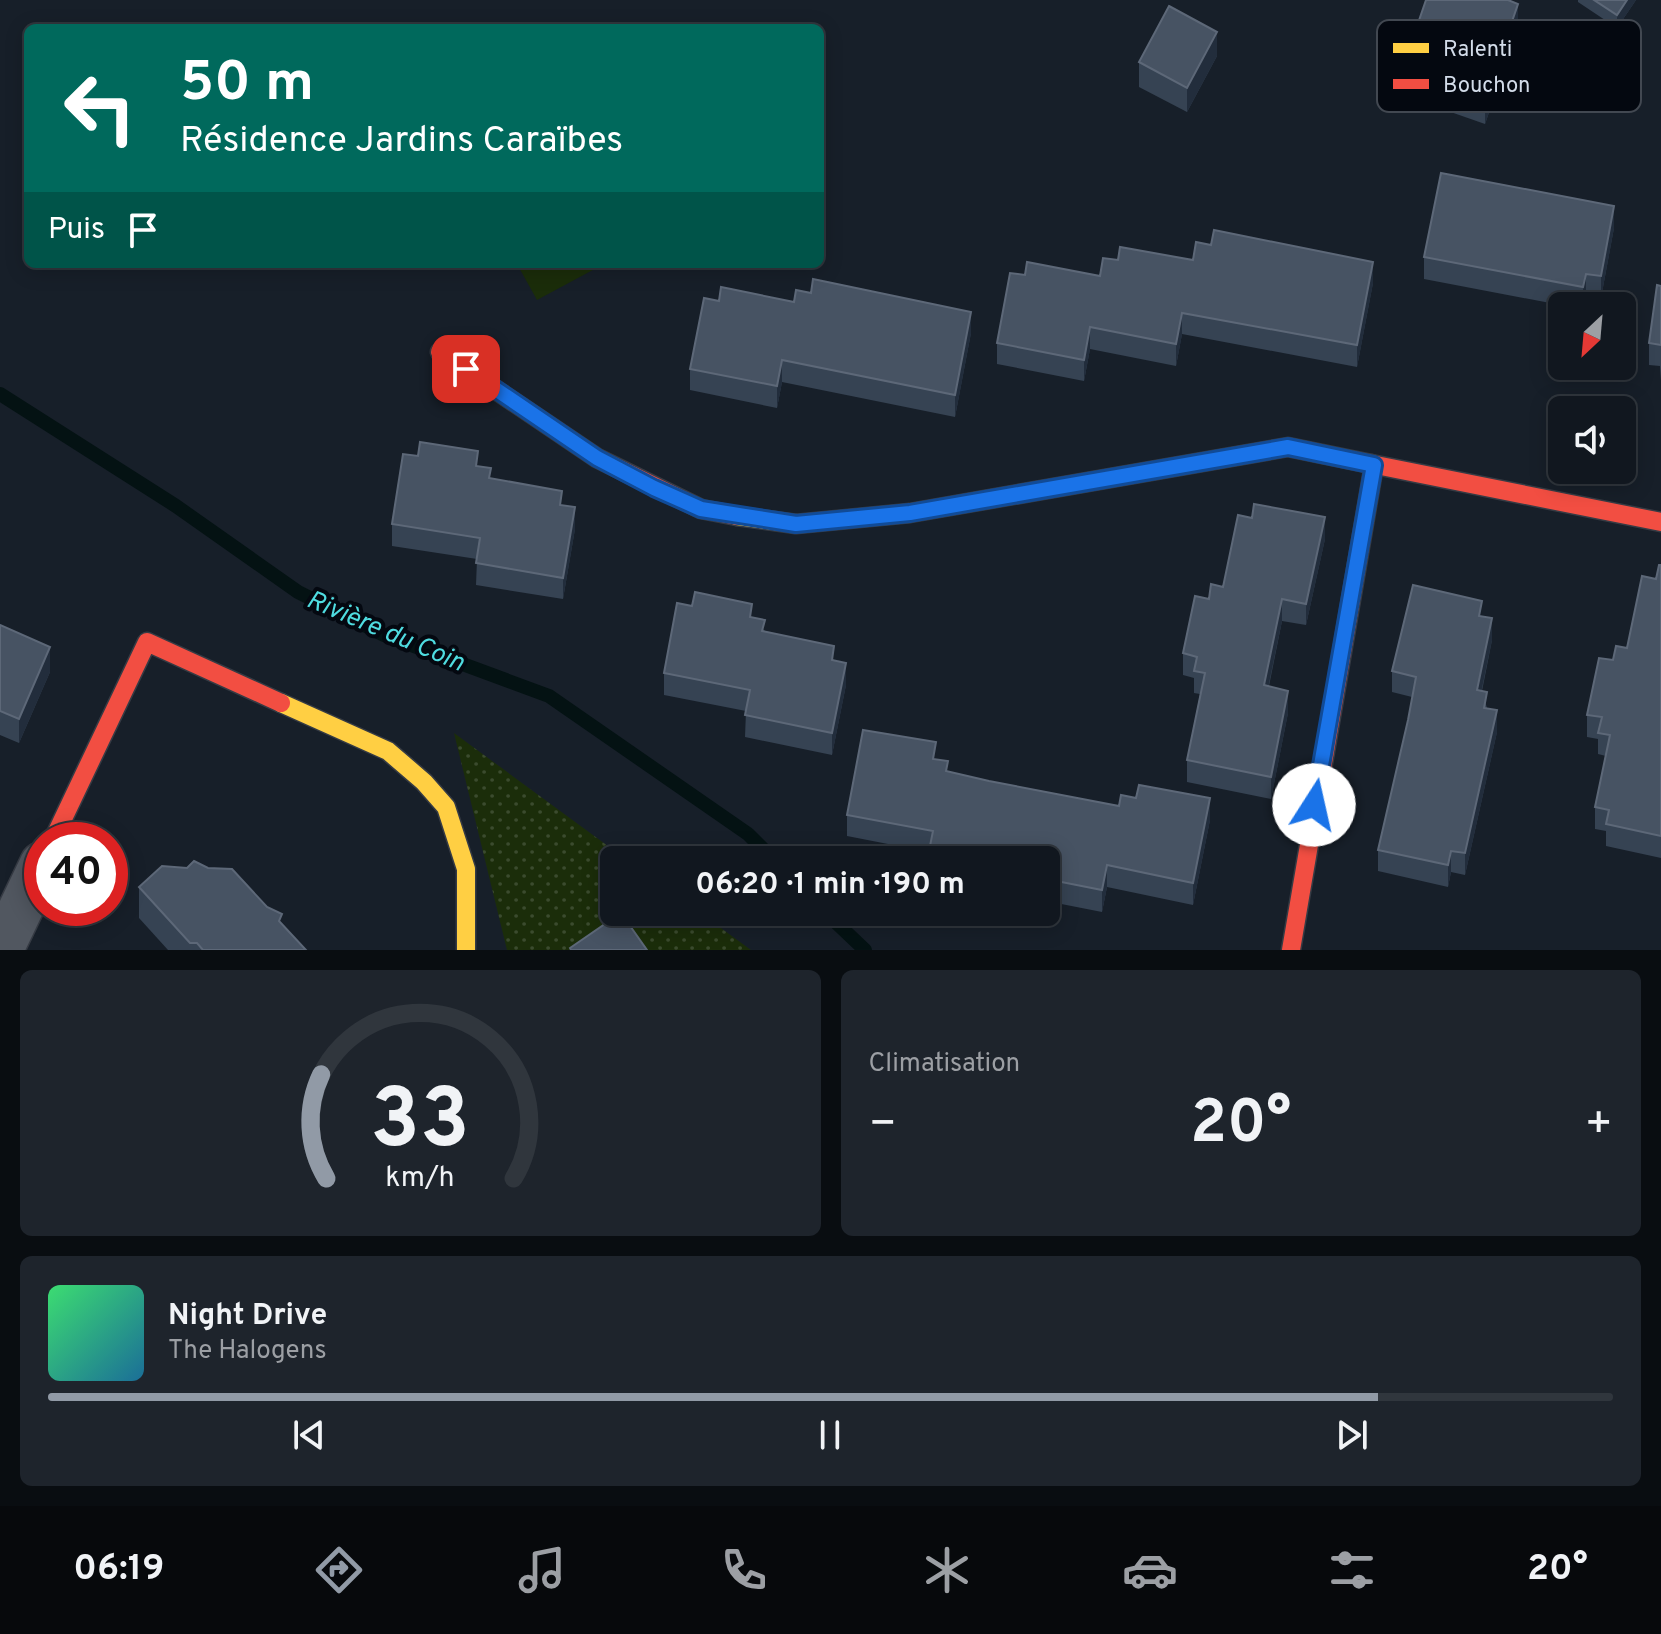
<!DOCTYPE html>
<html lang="fr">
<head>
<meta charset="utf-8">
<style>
	:root { --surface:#11171f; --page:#1e242c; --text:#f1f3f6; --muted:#9c9fa4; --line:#30363d; --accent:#919aa6 }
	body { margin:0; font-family:Overpass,sans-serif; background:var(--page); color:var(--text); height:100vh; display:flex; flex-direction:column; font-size:30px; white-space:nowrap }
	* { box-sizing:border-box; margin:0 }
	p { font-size:26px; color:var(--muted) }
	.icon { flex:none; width:44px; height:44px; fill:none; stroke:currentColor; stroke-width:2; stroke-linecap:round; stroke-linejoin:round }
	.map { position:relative; height:950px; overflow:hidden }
	.details { display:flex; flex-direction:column; gap:20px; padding:20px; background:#090d11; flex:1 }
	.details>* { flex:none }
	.hud { position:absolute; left:24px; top:24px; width:800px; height:244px; border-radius:12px; box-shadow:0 4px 20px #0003,0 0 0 2px var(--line); background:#00695c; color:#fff; overflow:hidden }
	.needle { width:52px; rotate:206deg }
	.controls { position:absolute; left:1548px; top:292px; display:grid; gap:16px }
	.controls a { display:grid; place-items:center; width:88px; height:88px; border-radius:12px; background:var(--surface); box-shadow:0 4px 20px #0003,0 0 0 2px var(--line); font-size:40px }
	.speed { position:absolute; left:24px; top:822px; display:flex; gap:16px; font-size:40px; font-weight:700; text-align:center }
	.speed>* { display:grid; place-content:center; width:104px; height:104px; border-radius:50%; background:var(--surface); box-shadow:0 4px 20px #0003,0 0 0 2px var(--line); line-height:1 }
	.speed .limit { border:12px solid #d22; background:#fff; color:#111 }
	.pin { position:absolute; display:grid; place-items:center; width:68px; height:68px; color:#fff; margin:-34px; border-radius:16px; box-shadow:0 4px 12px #0006 }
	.me { position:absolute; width:88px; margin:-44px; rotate:10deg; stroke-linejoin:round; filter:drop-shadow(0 0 6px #0008) }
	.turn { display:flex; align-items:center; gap:28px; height:168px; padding:0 24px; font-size:36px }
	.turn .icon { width:104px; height:104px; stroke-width:2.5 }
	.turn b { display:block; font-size:56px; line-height:68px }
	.then { display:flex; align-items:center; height:76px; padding:0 24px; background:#0003; gap:16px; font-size:30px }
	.big { font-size:60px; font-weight:700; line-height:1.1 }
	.details .widget { flex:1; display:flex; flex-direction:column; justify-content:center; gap:12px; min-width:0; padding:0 28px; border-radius:12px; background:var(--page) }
	.details .dial { align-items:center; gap:0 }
	.dial svg { height:208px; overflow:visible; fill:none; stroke:var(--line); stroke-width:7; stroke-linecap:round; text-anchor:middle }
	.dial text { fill:var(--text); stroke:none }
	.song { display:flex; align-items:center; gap:24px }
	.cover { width:96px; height:96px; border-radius:12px; background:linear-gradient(135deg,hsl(140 70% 55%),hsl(200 70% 35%)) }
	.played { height:8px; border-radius:4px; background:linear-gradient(90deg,var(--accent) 85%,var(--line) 85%) }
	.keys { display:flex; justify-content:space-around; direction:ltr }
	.heat { display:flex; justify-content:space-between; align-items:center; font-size:44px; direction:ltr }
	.details .tiles { flex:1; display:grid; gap:20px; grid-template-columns:1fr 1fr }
	.widget:last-child { grid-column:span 2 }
	.trip { position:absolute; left:600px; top:846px; width:460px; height:80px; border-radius:12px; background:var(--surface); box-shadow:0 4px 20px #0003,0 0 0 2px var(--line); font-weight:700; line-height:80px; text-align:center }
	.tabs { display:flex; height:128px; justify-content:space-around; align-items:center; background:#07090c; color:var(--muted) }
	.tabs .icon { width:56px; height:56px }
	.tabs .current { color:var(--accent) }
	.tabs b { font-size:36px; color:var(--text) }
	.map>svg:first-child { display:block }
</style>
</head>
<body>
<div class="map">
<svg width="1661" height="950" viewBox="0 0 1661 950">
	<defs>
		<pattern id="park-dots" width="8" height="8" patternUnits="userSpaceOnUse" patternTransform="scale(2)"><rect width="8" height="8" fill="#1b2d0a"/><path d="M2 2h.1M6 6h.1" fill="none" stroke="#3b4b2e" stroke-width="1.8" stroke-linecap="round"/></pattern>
	</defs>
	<rect width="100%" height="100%" fill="#171f29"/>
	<!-- grass -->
	<polygon fill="#1b2d0a" points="517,264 604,264 537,300"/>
	<!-- park -->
	<polygon fill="url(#park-dots)" points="454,733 627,860 614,860 614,912 699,912 751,950 507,950"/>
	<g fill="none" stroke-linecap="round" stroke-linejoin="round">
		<!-- stream -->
		<g stroke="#041213" stroke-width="14">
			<polyline points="0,394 176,506 298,592 384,635 549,696 748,834 774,860"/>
			<polyline points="825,912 865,950"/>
		</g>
		<defs>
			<polyline id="street" points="1,950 42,864"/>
			<g id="slow">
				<polyline points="737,516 796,524 910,513 1288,447 1371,464"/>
				<polyline points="281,703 388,751 424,782 446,807 466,869 466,950"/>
			</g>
			<g id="jam">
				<polyline points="440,352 597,458 701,509 737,516"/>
				<polyline points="1371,464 1661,522"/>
				<polyline points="53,840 147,642 281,703"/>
				<polyline points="1291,950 1374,465"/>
			</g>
		</defs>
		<!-- street casing -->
		<use href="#street" stroke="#363b44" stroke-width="47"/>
		<!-- slow casing -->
		<use href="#slow" stroke="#363b44" stroke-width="21"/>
		<!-- jam casing -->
		<use href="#jam" stroke="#363b44" stroke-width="21"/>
		<!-- street -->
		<use href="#street" stroke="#515760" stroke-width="44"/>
		<!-- slow -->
		<use href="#slow" stroke="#ffcf43" stroke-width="18"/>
		<!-- jam -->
		<use href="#jam" stroke="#f24e42" stroke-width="18"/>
	</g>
	<!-- wall -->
	<g fill="#364353">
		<polygon points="1578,0 1636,0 1617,28 1578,2"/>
		<polygon points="1518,28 1485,124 1402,95 1402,70"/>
		<polygon points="1217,56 1187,112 1139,87 1139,62"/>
		<polygon points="1614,228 1601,298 1586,295 1584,306 1566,306 1424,279 1424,257"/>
		<polygon points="1118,260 1373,283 1357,367 1182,334 1176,366 1090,349 1084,381 997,364 997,343 1025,275 1100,276"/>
		<polygon points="1661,286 1661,381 1660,366 1649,365 1649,343"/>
		<polygon points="719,301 794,302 971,333 955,417 782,382 777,408 690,390 690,369"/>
		<polygon points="478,466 491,479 562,505 575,529 563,599 476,585 477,559 392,546 392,524"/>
		<polygon points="1252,518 1325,539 1306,625 1282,621 1269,686 1288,713 1271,799 1187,782 1187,760 1200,694 1194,693 1194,678 1183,675 1183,653 1209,599 1223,587"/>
		<polygon points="1661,565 1661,858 1606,846 1606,831 1595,829 1595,807 1606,756 1598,754 1598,739 1587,737 1587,715 1613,660 1627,648"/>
		<polygon points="1482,616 1492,640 1482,691 1487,708 1497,732 1465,875 1451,872 1448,887 1378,871 1378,850 1408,720 1412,697 1392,692 1392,671"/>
		<polygon points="752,618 765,631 834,660 846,685 832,755 745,737 746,711 664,695 664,673"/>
		<polygon points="0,625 50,672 19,743 0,735"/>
		<polygon points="936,759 948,772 989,781 1119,806 1210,820 1193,905 1107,887 1102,912 1046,901 1046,860 928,860 929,852 847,836 847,815"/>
		<polygon points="139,887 282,924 306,950 168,950 139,918"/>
	</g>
	<!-- shaded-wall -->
	<g fill="#222d3c">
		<polygon points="1627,0 1636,0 1617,28 1617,15"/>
		<polygon points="1518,4 1518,28 1485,124 1485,100"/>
		<polygon points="1217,32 1217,56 1187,112 1187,88"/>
		<polygon points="1614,206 1614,228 1601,298 1601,276"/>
		<polygon points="1373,262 1373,283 1357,367 1357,345"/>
		<polygon points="1586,274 1586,295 1583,306 1583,287"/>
		<polygon points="971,312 971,333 955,417 955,395"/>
		<polygon points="1182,313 1182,334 1176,366 1176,344"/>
		<polygon points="1090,327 1090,349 1084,381 1084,360"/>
		<polygon points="782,360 782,382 777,408 777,386"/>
		<polygon points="575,507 575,529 563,599 563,578"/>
		<polygon points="1325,517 1325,539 1306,625 1306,604"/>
		<polygon points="1282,599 1282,621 1264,707 1264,685"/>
		<polygon points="1492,618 1492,640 1477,712 1477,690"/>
		<polygon points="50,647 50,672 19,743 19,719"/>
		<polygon points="846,663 846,685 832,755 832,733"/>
		<polygon points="1288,691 1288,713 1271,799 1271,777"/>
		<polygon points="1497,710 1497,732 1465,875 1465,853"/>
		<polygon points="1210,798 1210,820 1193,905 1193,883"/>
		<polygon points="1451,851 1451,872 1448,887 1448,865"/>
		<polygon points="1107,865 1107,887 1102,912 1102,890"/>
	</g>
	<!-- building -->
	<g fill="#475363" stroke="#5d6878" stroke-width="2">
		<polygon points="1426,0 1508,0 1518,4 1485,100 1402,70"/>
		<polygon points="1594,0 1627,0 1617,15"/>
		<polygon points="1169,6 1217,32 1187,88 1139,62"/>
		<polygon points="1441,173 1614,206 1601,276 1586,274 1583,287 1424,257"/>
		<polygon points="1214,230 1373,262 1357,345 1182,313 1176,344 1090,327 1084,360 997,343 1010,273 1025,275 1027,262 1100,276 1103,258 1118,260 1120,247 1193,260 1196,242 1211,245"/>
		<polygon points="813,279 971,312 955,395 782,360 777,386 690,369 704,298 719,301 721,287 794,302 796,290 811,293"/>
		<polygon points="1657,285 1661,286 1661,345 1649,343"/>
		<polygon points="420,442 478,451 476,466 491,468 489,478 562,491 560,505 575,507 563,578 476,563 480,538 392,524 403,454 418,456"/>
		<polygon points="1254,504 1325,517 1306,604 1282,599 1264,685 1288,691 1271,777 1187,760 1205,673 1194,671 1197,657 1183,653 1195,596 1209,599 1211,584 1223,587 1238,515 1252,518"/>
		<polygon points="1659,565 1661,565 1661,836 1606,824 1609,810 1595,807 1610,735 1598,733 1602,717 1587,715 1599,658 1613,660 1616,646 1627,648 1642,576 1656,579"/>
		<polygon points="1413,585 1482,601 1479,616 1492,618 1477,690 1487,692 1484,708 1497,710 1465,853 1451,851 1448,865 1378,850 1408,720 1416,677 1392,671"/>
		<polygon points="695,592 752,604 750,617 765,620 762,631 834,646 832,660 846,663 832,733 745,715 750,690 664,673 677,603 692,606"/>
		<polygon points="0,625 50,647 19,719 0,711"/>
		<polygon points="863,730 936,742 933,759 948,761 946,771 989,781 1119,806 1121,795 1136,798 1139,785 1210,798 1193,883 1107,865 1102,890 1046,879 1046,860 949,860 928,856 933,831 847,815"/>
		<polygon points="194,861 208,868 232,869 267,907 282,914 279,921 306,950 203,950 197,943 190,943 139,887 162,866 187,868"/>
		<polygon points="621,913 647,950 571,950 570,948"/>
	</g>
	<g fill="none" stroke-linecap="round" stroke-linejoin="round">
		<defs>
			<polyline id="route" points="466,369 597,458 654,488 701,509 796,524 910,513 1288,447 1374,465 1314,805"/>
		</defs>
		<!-- route casing -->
		<use href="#route" stroke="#114b97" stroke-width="20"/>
		<!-- route -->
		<use href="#route" stroke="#1a73e8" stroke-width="14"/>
	</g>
	<g text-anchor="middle" stroke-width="8" stroke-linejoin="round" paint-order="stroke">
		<!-- water labels -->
		<g font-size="26" font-style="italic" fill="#4fdce0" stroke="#040810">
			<text transform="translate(386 630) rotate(23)" y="9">Rivière du Coin</text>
		</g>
	</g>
	<!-- legend -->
	<rect x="1377" y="20" width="264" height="92" rx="12" fill="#040810" stroke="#424851" stroke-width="2"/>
	<rect x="1393" y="43" width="36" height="10" fill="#ffcf43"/>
	<rect x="1393" y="79" width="36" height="10" fill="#f24e42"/>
	<g font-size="22" fill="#d3dce9">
		<text x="1443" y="56">Ralenti</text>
		<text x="1443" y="92">Bouchon</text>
	</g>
</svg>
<div class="controls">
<a><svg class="needle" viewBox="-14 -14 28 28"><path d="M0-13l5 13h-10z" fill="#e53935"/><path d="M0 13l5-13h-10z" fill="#9c9fa4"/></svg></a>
<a><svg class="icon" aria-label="sound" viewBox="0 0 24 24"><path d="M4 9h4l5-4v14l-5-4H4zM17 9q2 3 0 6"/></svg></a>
</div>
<div class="speed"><div class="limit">40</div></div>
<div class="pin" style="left:466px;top:369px;background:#d93025"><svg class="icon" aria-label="arrive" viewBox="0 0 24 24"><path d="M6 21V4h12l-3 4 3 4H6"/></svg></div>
<svg class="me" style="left:1314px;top:805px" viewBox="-20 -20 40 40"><circle r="19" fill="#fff"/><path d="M0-13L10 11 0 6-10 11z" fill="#1a73e8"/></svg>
<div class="trip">06:20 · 1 min · 190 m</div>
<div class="hud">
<div class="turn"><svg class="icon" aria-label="left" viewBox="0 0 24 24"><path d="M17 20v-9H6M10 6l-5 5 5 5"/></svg><div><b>50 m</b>Résidence Jardins Caraïbes</div></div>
<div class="then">Puis<svg class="icon" aria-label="arrive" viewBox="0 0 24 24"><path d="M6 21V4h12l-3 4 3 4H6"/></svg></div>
</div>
</div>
<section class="details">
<div class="tiles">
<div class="widget dial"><svg viewBox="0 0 100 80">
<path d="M14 69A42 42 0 1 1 86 69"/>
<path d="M14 69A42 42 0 0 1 12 29" stroke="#919aa6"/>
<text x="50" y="56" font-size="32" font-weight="700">33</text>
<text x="50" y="72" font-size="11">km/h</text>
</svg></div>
<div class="widget"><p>Climatisation</p>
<div class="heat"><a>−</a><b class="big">20°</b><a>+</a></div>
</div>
<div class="widget">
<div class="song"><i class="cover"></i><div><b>Night Drive</b><p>The Halogens</p></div></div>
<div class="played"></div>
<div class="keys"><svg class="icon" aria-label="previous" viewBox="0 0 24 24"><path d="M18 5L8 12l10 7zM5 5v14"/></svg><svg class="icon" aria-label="pause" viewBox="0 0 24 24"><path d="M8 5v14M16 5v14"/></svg><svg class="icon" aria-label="next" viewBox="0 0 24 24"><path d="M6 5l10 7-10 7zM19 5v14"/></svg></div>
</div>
</div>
</section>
<nav class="tabs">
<b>06:19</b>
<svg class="icon current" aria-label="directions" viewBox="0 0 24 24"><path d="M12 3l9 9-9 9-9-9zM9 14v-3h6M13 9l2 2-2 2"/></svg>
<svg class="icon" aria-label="music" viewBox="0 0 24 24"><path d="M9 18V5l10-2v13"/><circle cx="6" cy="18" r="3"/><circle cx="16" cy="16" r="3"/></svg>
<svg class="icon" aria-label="phone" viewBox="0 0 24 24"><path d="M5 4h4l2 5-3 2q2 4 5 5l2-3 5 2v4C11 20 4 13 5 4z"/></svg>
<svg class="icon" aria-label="climate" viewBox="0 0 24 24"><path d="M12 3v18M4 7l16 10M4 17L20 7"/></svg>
<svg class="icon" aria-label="car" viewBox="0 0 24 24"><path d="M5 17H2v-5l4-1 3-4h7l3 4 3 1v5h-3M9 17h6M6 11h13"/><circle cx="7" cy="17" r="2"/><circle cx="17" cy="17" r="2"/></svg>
<svg class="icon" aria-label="filters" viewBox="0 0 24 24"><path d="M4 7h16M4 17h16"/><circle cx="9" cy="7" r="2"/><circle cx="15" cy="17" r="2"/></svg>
<b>20°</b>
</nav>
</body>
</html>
